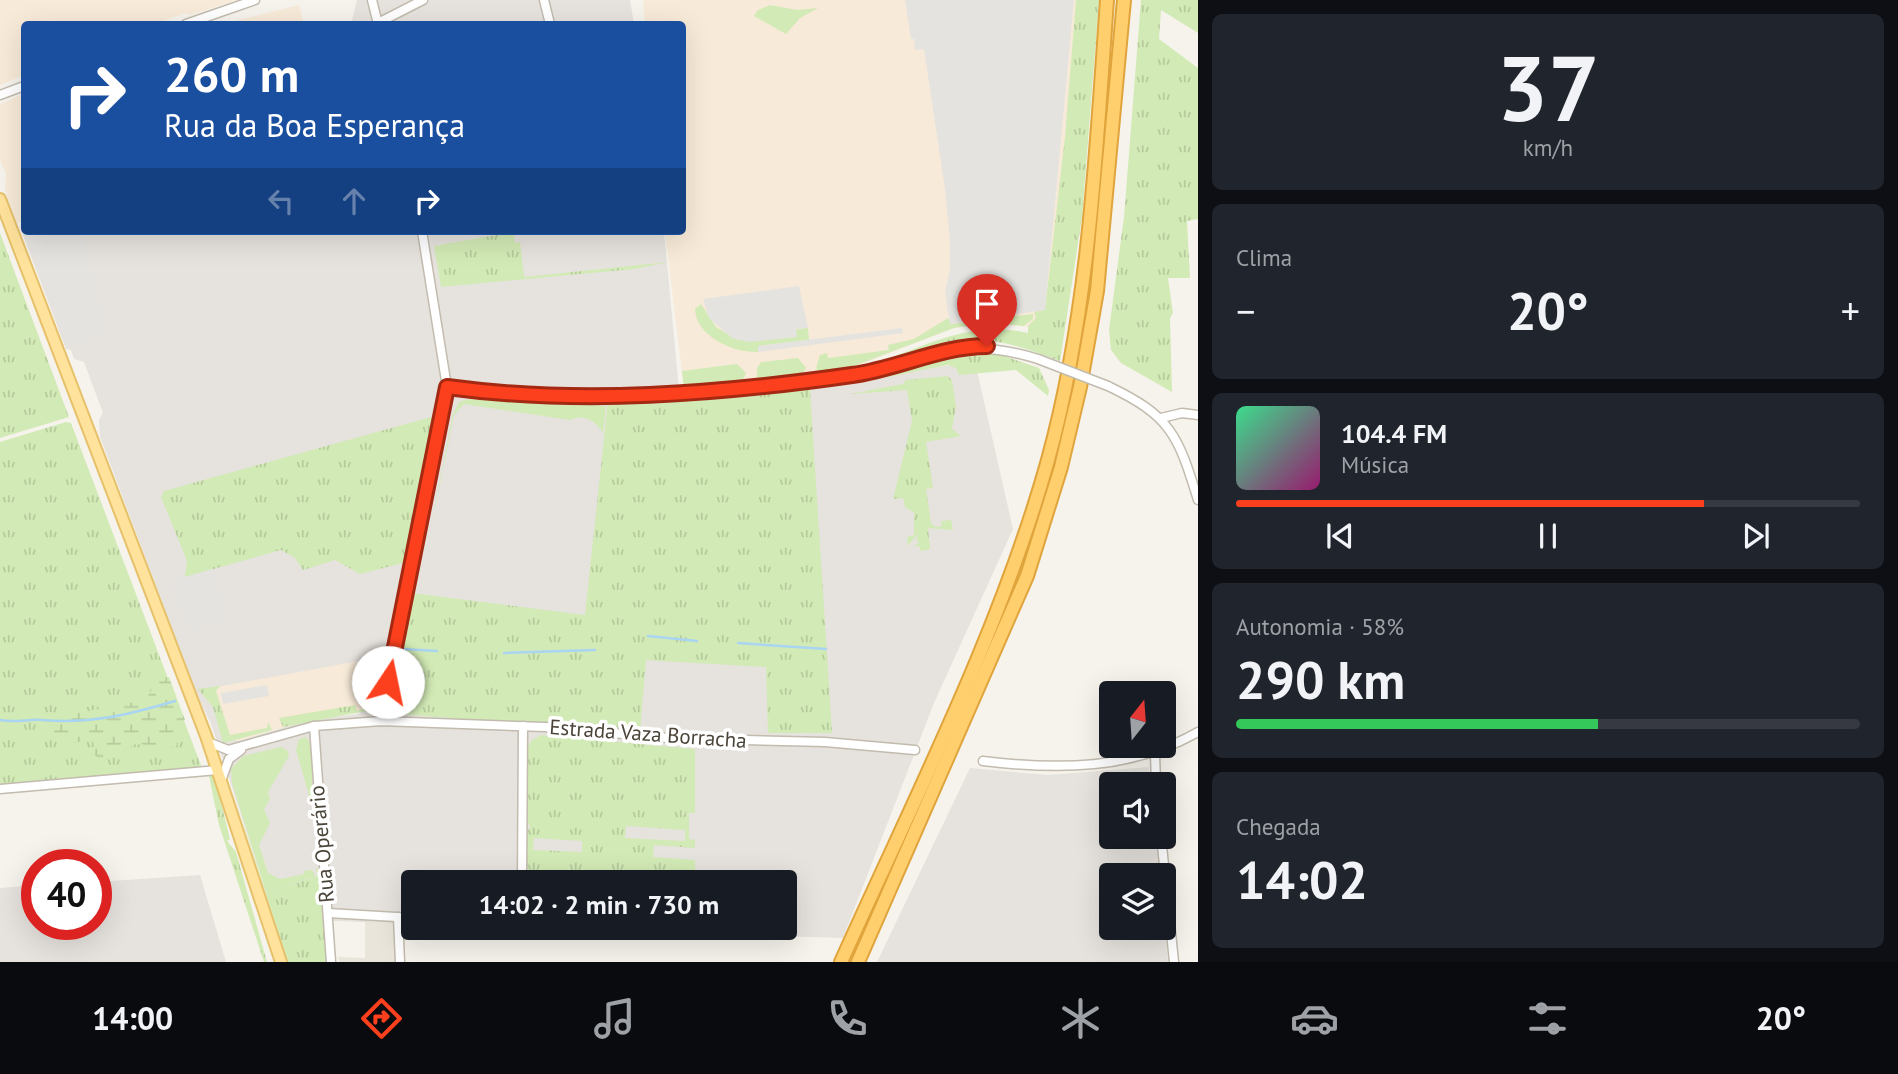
<!DOCTYPE html>
<html lang="pt">
<head>
<meta charset="utf-8">
<style>
	:root { --surface:#171b24; --page:#20242c; --text:#f1f3f6; --muted:#9ea1a6; --line:#363941; --accent:#fc3f1d }
	body { margin:0; font-family:"PT Sans",sans-serif; background:var(--page); color:var(--text); height:100vh; display:flex; flex-direction:column; font-size:26px; white-space:nowrap }
	* { box-sizing:border-box; margin:0 }
	p { font-size:23px; color:var(--muted) }
	.icon { flex:none; width:38px; height:38px; fill:none; stroke:currentColor; stroke-width:2; stroke-linecap:round; stroke-linejoin:round }
	.map { position:relative; flex:1; overflow:hidden }
	.sheet { display:flex; flex-direction:column; gap:14px; padding:14px; background:#0d0f14; width:700px }
	.sheet>* { flex:none }
	.hud { position:absolute; left:21px; top:21px; width:665px; height:214px; border-radius:7px; box-shadow:0 7px 28px #0002; background:#1a4fa0; color:#fff; overflow:hidden }
	.needle { width:46px; rotate:17deg }
	.controls { position:absolute; left:1099px; top:681px; display:grid; gap:14px }
	.controls a { display:grid; place-items:center; width:77px; height:77px; border-radius:7px; background:var(--surface); box-shadow:0 7px 28px #0002; font-size:35px }
	.speed { position:absolute; left:21px; top:849px; display:flex; gap:14px; font-size:35px; font-weight:700; text-align:center }
	.speed>* { display:grid; place-content:center; width:91px; height:91px; border-radius:50%; background:var(--surface); box-shadow:0 7px 28px #0002; line-height:1 }
	.speed .limit { border:10px solid #d22; background:#fff; color:#111 }
	.pin { position:absolute; display:grid; place-items:center; width:60px; height:60px; color:#fff; margin:-72px -30px; border-radius:50% 50% 50% 0; rotate:-45deg; box-shadow:0 0 7px #0007 }
	.pin .icon { rotate:45deg }
	.me { position:absolute; width:77px; margin:-38px; rotate:11deg; stroke-linejoin:round; filter:drop-shadow(0 0 5px #0008) }
	.turn { display:flex; align-items:center; gap:24px; height:147px; padding:0 28px; font-size:32px }
	.turn .icon { width:91px; height:91px; stroke-width:2.5 }
	.turn b { display:block; font-size:49px; line-height:60px }
	.lanes { display:flex; align-items:center; height:66px; padding:0 28px; background:#0003; justify-content:center; gap:35px; direction:ltr }
	.lanes .off { opacity:.35 }
	.big { font-size:52px; font-weight:600; line-height:1.1 }
	.sheet .tile { flex:1; display:flex; flex-direction:column; justify-content:center; gap:10px; min-width:0; padding:0 24px; border-radius:10px; background:var(--page) }
	.sheet .dial { align-items:center; gap:0 }
	.dial b { font-size:91px; line-height:1 }
	.song { display:flex; align-items:center; gap:21px }
	.cover { width:84px; height:84px; border-radius:10px; background:linear-gradient(135deg,hsl(150 70% 55%),hsl(320 70% 35%)) }
	.played { height:7px; border-radius:4px; background:linear-gradient(90deg,var(--accent) 75%,var(--line) 75%) }
	.keys { display:flex; justify-content:space-around; direction:ltr }
	.heat { display:flex; justify-content:space-between; align-items:center; font-size:38px; direction:ltr }
	.charge { height:10px; border-radius:5px; background:linear-gradient(90deg,#34c759 58%,var(--line) 0) }
	.trip { position:absolute; left:401px; top:870px; width:396px; height:70px; border-radius:7px; background:var(--surface); box-shadow:0 7px 28px #0002; font-weight:600; line-height:70px; text-align:center }
	.dock { display:flex; height:112px; justify-content:space-around; align-items:center; background:#090b0e; color:var(--muted) }
	.dock .icon { width:49px; height:49px }
	.dock .on { color:var(--accent) }
	.dock b { font-size:32px; color:var(--text) }
	main { display:flex; flex:1; min-height:0 }
	.map>svg:first-child { display:block }
</style>
</head>
<body>
<main>
<div class="map">
<svg width="1198" height="962" viewBox="0 0 1198 962">
	<defs>
		<pattern id="grass-tufts" width="24" height="20" patternUnits="userSpaceOnUse" patternTransform="scale(1.75)"><rect width="24" height="20" fill="#d2eab5"/><path d="M3 7l-1-3M5 7V3M7 7l1-3M15 17l-1-3M17 17v-4M19 17l1-3" fill="none" stroke="#b6ca9c"/></pattern>
		<pattern id="wetland-marsh" width="20" height="14" patternUnits="userSpaceOnUse" patternTransform="scale(1.75)"><rect width="20" height="14" fill="#d2eab5"/><path d="M1 5h8M5 5V1M11 12h8M15 12V8" fill="none" stroke="#b6ca9c"/></pattern>
	</defs>
	<rect width="100%" height="100%" fill="#f6f3ec"/>
	<!-- residential -->
	<polygon fill="#eae5da" points="365,920 396,920 397,962 339,962 338,957 365,958"/>
	<!-- commercial -->
	<g fill="#f7ead8">
		<polygon points="0,0 236,0 190,15 184,13 157,24 24,24 24,75 0,85"/>
		<polygon points="643,0 1088,0 1059,310 1040,328 989,323 954,328 831,376 684,389 665,231 682,231 682,24 645,24"/>
		<polygon points="299,5 304,24 223,24"/>
		<polygon points="24,94 24,221 17,223 5,190 6,174 0,160 0,104"/>
		<polygon points="387,656 377,698 366,711 309,720 238,741 231,737 211,687"/>
	</g>
	<!-- industrial -->
	<g fill="#e6e2dd" fill-rule="evenodd">
		<polygon points="357,0 630,0 634,24 351,24"/>
		<path d="M 24,226 L 24,231 L 664,231 L 680,401 L 975,362 L 1013,529 L 934,703 L 843,938 L 525,928 L 784,928 L 784,882 L 413,882 L 413,924 L 335,921 L 315,913 L 278,926 L 211,724 L 197,695 L 100,437 L 99,420 L 103,413 L 84,362 L 74,359 L 71,350 L 66,349 L 20,227 ZM 386,656 L 375,703 L 358,714 L 309,720 L 238,741 L 230,737 L 211,688 Z"/>
		<polygon points="1149,767 1150,784 1111,784 1111,836 1156,837 1159,875 1111,875 1111,928 1164,928 1164,920 1168,962 877,962 970,768 1048,775"/>
		<polygon points="200,875 226,962 0,962 0,888 37,885 37,924 96,924 96,882"/>
	</g>
	<!-- grass -->
	<g fill="url(#grass-tufts)" fill-rule="evenodd">
		<path d="M 1076,0 L 1099,0 L 1082,217 L 1060,361 C 1024,348 990,333 950,344 C 932,349 906,361 888,359 C 935,341 976,321 1028,333 L 1028,326 L 1036,318 L 1034,312 L 1045,310 L 1065,137 Z"/>
		<polygon points="1141,0 1198,0 1198,33 1161,10 1159,39 1198,68 1198,219 1187,221 1190,278 1168,278 1173,313 1170,318 1172,392 1121,363 1111,350 1109,330 1124,217"/>
		<polygon points="519,231 514,234 515,243 520,242 524,277 669,262 634,269 441,287 434,246"/>
		<polygon points="0,233 69,417 0,438"/>
		<polygon points="995,353 1039,368 1049,390 1048,396 1016,370 959,375 956,368 948,365 863,382 958,355"/>
		<polygon points="947,376 952,380 956,406 952,429 961,436 926,442 933,488 926,489 931,523 935,527 942,526 941,521 951,520 953,530 928,528 930,549 921,551 919,546 914,547 920,541 916,541 918,533 908,546 907,537 914,535 914,513 905,507 903,498 893,499 912,421 907,390 850,394 903,384 906,380"/>
		<polygon points="810,389 832,733 768,733 766,667 646,660 640,732 397,714 390,705 411,593 585,615 608,401 654,404"/>
		<polygon points="435,416 407,562 360,574 335,560 303,570 295,558 281,550 185,577 187,561 161,497 164,491"/>
		<polygon points="66,422 71,423 202,768 0,785 0,442"/>
		<path d="M 377,674 L 382,675 L 377,698 L 366,711 L 283,727 L 279,718 L 355,705 L 357,711 C 377,705 372,689 377,674 Z"/>
		<polygon points="220,686 216,691 230,735 267,728 268,722 272,730 223,743 213,707 198,689"/>
		<path d="M 541,735 L 695,749 L 695,813 L 681,813 L 689,814 L 689,839 L 695,840 L 695,848 L 654,845 L 653,857 L 695,860 L 696,882 L 527,882 L 527,832 L 530,827 L 527,819 L 528,747 L 531,741 ZM 626,826 L 685,830 L 685,841 L 625,838 ZM 534,838 L 582,841 L 582,852 L 533,850 Z"/>
		<polygon points="214,775 230,839 227,841 236,852 267,962 264,962 219,825 209,776"/>
		<polygon points="232,789 267,894 317,876 316,868 321,872 326,962 288,962"/>
	</g>
	<!-- wetland -->
	<polygon fill="url(#wetland-marsh)" points="169,677 185,720 182,722 183,738 175,747 135,744 111,759 99,759 93,753 94,744 90,738 76,743 52,739 52,718 146,700 157,679"/>
	<!-- green -->
	<g fill="#d2eab5">
		<polygon points="770,5 797,10 818,8 800,18 786,34 754,16 758,10"/>
		<path d="M 701,304 L 716,327 L 738,340 L 796,337 L 796,329 L 808,328 L 809,340 L 758,346 L 758,352 C 734,353 696,337 695,309 Z"/>
		<polygon points="1033,314 1033,319 1024,326 989,323 954,328 830,375 820,374 816,368 820,355 827,353 828,358 889,350 888,345 914,339 948,318 951,324"/>
		<polygon points="798,358 806,368 800,379 768,382 757,377 757,368 761,362"/>
		<polygon points="737,364 746,373 741,384 684,389 682,371"/>
		<path d="M 469,399 L 606,406 L 603,433 C 596,421 583,413 570,420 L 464,404 L 454,415 L 429,539 L 453,414 L 459,402 Z"/>
		<polygon points="306,737 312,746 312,805 296,750 299,739"/>
		<polygon points="281,747 288,751 289,756 268,792 270,799 264,809 270,823 259,845 268,873 280,879 304,874 304,871 312,870 315,876 267,894 232,783 231,769 243,756"/>
	</g>
	<!-- parking -->
	<g fill="#e5e3e0">
		<polygon points="905,0 1074,0 1045,310 950,324 945,292 950,269 950,241 945,189 924,49 915,50 914,39 911,39"/>
		<polygon points="82,231 109,335 67,347 25,232"/>
		<polygon points="799,286 808,328 796,329 797,337 749,342 732,338 709,318 703,299"/>
		<polygon points="902,328 903,333 758,352 758,346"/>
		<polygon points="212,569 229,621 190,632 169,582"/>
		<polygon points="267,685 269,696 223,704 221,693"/>
	</g>
	<g fill="none" stroke-linecap="round" stroke-linejoin="round">
		<!-- stream -->
		<g stroke="#a9d4f2" stroke-width="2.5">
			<polyline points="648,636 697,641"/>
			<polyline points="738,643 826,649"/>
			<polyline points="403,649 437,651"/>
			<polyline points="504,653 595,650"/>
			<path d="M 0,720 C 14,723 29,719 42,720 C 91,724 128,715 175,701"/>
		</g>
		<defs>
			<g id="minor">
				<polyline points="372,0 378,24"/>
				<polyline points="544,0 550,24"/>
				<polyline points="378,23 423,0"/>
				<polyline points="186,24 255,0"/>
				<polyline points="0,95 24,86"/>
				<path d="M 1108,386 C 1171,416 1178,435 1198,500"/>
				<path d="M 447,387 C 554,402 675,397 782,384 C 812,381 843,378 872,372 C 942,357 963,336 1038,359"/>
				<polyline points="1161,418 1182,413 1198,415"/>
				<polyline points="381,721 447,387 422,231"/>
				<polyline points="314,726 331,962"/>
				<polyline points="208,742 228,750 314,726 381,721 545,727 668,738 825,742 915,750"/>
				<polyline points="1155,754 1156,784"/>
				<path d="M 983,761 C 1058,770 1132,770 1198,732"/>
				<polyline points="222,778 229,759 241,750"/>
				<polyline points="0,789 218,770"/>
				<polyline points="1161,836 1174,962"/>
				<polyline points="522,882 523,726"/>
				<polyline points="328,913 413,918"/>
				<polyline points="398,917 400,962"/>
				<polyline points="588,928 696,934"/>
			</g>
			<polyline id="major" points="0,199 206,736 281,962"/>
			<g id="highway">
				<path d="M 841,962 C 914,799 1000,632 1048,460 C 1089,311 1096,154 1107,0"/>
				<polyline points="858,962 1027,576 1061,467 1080,387 1097,291 1124,0"/>
			</g>
		</defs>
		<!-- minor casing -->
		<use href="#minor" stroke="#c2bbae" stroke-width="11"/>
		<!-- major casing -->
		<use href="#major" stroke="#e6c16a" stroke-width="14"/>
		<!-- highway casing -->
		<use href="#highway" stroke="#e0a43c" stroke-width="16"/>
		<!-- minor -->
		<use href="#minor" stroke="#fff" stroke-width="8"/>
		<!-- major -->
		<use href="#major" stroke="#ffe39c" stroke-width="10"/>
		<!-- highway -->
		<use href="#highway" stroke="#ffcf6e" stroke-width="12"/>
		<defs>
			<polyline id="minor-bridge" points="1038,359 1108,386"/>
		</defs>
		<!-- minor-bridge casing -->
		<use href="#minor-bridge" stroke="#c2bbae" stroke-width="11" stroke-linecap="butt"/>
		<!-- minor-bridge -->
		<use href="#minor-bridge" stroke="#fff" stroke-width="8"/>
	</g>
	<g fill="none" stroke-linecap="round" stroke-linejoin="round">
		<defs>
			<path id="route" d="M 388,682 L 447,387 C 580,405 719,394 852,375 C 897,369 941,346 987,346"/>
		</defs>
		<!-- route casing -->
		<use href="#route" stroke="#a42913" stroke-width="18"/>
		<!-- route -->
		<use href="#route" stroke="#fc3f1d" stroke-width="12"/>
	</g>
	<g text-anchor="middle" stroke-width="7" stroke-linejoin="round" paint-order="stroke">
		<!-- street labels -->
		<g font-size="21" fill="#4b4439" stroke="#fff">
			<text transform="translate(648 734) rotate(4)" y="7">Estrada Vaza Borracha</text>
			<text transform="translate(322 844) rotate(-95)" y="7">Rua Operário</text>
		</g>
	</g>
</svg>
<div class="controls">
<a><svg class="needle" viewBox="-14 -14 28 28"><path d="M0-13l5 13h-10z" fill="#e53935"/><path d="M0 13l5-13h-10z" fill="#9ea1a6"/></svg></a>
<a><svg class="icon" aria-label="sound" viewBox="0 0 24 24"><path d="M4 9h4l5-4v14l-5-4H4zM17 9q2 3 0 6"/></svg></a>
<a><svg class="icon" aria-label="layers" viewBox="0 0 24 24"><path d="M12 4l9 5-9 5-9-5zM3 14l9 5 9-5"/></svg></a>
</div>
<div class="speed"><div class="limit">40</div></div>
<div class="pin" style="left:987px;top:346px;background:#d93025"><svg class="icon" aria-label="arrive" viewBox="0 0 24 24"><path d="M6 21V4h12l-3 4 3 4H6"/></svg></div>
<svg class="me" style="left:388px;top:682px" viewBox="-20 -20 40 40"><circle r="19" fill="#fff"/><path d="M0-13L10 11 0 6-10 11z" fill="#fc3f1d"/></svg>
<div class="trip">14:02 · 2 min · 730 m</div>
<div class="hud">
<div class="turn"><svg class="icon" aria-label="right" viewBox="0 0 24 24"><path d="M7 20v-9h11M14 6l5 5-5 5"/></svg><div><b>260 m</b>Rua da Boa Esperança</div></div>
<div class="lanes"><svg class="icon off" aria-label="left" viewBox="0 0 24 24"><path d="M17 20v-9H6M10 6l-5 5 5 5"/></svg><svg class="icon off" aria-label="ahead" viewBox="0 0 24 24"><path d="M12 20V5M6 11l6-6 6 6"/></svg><svg class="icon" aria-label="right" viewBox="0 0 24 24"><path d="M7 20v-9h11M14 6l5 5-5 5"/></svg></div>
</div>
</div>
<section class="sheet">
<div class="tile dial"><b>37</b><p>km/h</p></div>
<div class="tile"><p>Clima</p>
<div class="heat"><a>−</a><b class="big">20°</b><a>+</a></div>
</div>
<div class="tile">
<div class="song"><i class="cover"></i><div><b>104.4 FM</b><p>Música</p></div></div>
<div class="played"></div>
<div class="keys"><svg class="icon" aria-label="previous" viewBox="0 0 24 24"><path d="M18 5L8 12l10 7zM5 5v14"/></svg><svg class="icon" aria-label="pause" viewBox="0 0 24 24"><path d="M8 5v14M16 5v14"/></svg><svg class="icon" aria-label="next" viewBox="0 0 24 24"><path d="M6 5l10 7-10 7zM19 5v14"/></svg></div>
</div>
<div class="tile"><p>Autonomia · 58%</p><b class="big">290 km</b><div class="charge"></div></div>
<div class="tile"><p>Chegada</p><b class="big">14:02</b></div>
</section>
</main>
<nav class="dock">
<b>14:00</b>
<svg class="icon on" aria-label="directions" viewBox="0 0 24 24"><path d="M12 3l9 9-9 9-9-9zM9 14v-3h6M13 9l2 2-2 2"/></svg>
<svg class="icon" aria-label="music" viewBox="0 0 24 24"><path d="M9 18V5l10-2v13"/><circle cx="6" cy="18" r="3"/><circle cx="16" cy="16" r="3"/></svg>
<svg class="icon" aria-label="phone" viewBox="0 0 24 24"><path d="M5 4h4l2 5-3 2q2 4 5 5l2-3 5 2v4C11 20 4 13 5 4z"/></svg>
<svg class="icon" aria-label="climate" viewBox="0 0 24 24"><path d="M12 3v18M4 7l16 10M4 17L20 7"/></svg>
<svg class="icon" aria-label="car" viewBox="0 0 24 24"><path d="M5 17H2v-5l4-1 3-4h7l3 4 3 1v5h-3M9 17h6M6 11h13"/><circle cx="7" cy="17" r="2"/><circle cx="17" cy="17" r="2"/></svg>
<svg class="icon" aria-label="filters" viewBox="0 0 24 24"><path d="M4 7h16M4 17h16"/><circle cx="9" cy="7" r="2"/><circle cx="15" cy="17" r="2"/></svg>
<b>20°</b>
</nav>
</body>
</html>
